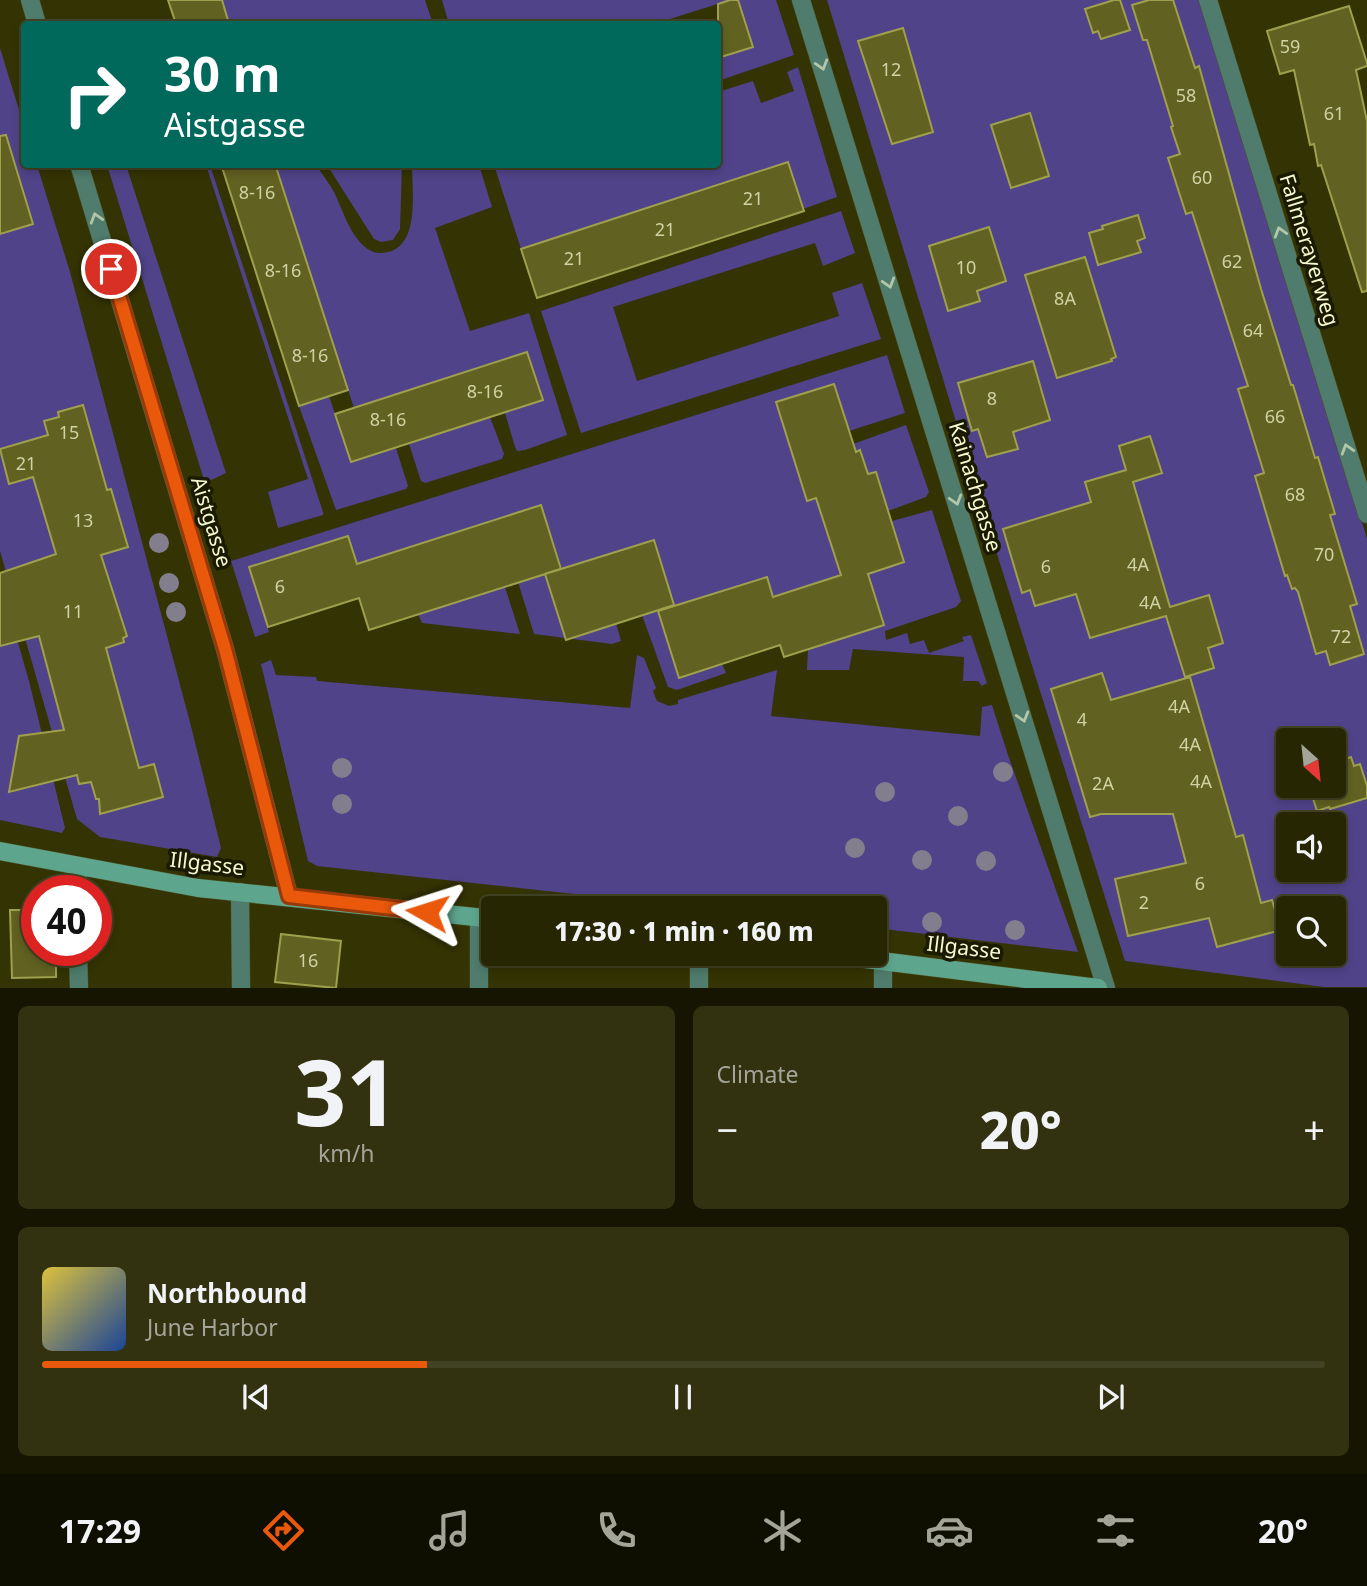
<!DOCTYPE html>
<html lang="en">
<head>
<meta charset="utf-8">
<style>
	:root { --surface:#262602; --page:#323211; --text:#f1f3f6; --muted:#a4a599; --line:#424324; --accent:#ea580c }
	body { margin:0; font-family:"Noto Sans",sans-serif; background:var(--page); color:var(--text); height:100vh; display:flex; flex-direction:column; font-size:26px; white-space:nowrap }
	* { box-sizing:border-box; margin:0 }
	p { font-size:23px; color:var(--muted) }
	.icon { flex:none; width:38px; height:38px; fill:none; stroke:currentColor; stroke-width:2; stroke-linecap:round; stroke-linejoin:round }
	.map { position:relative; height:988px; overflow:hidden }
	.details { display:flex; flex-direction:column; gap:18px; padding:18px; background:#151501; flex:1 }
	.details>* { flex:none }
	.guide { position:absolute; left:21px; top:21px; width:700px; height:147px; border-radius:7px; box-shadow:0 4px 10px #0003,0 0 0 2px var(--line); background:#00695c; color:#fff; overflow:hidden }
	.needle { width:46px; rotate:153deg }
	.buttons { position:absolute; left:1276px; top:728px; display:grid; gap:14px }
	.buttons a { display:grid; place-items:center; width:70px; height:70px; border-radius:7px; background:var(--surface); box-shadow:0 4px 10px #0003,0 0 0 2px var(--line); font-size:35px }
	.speed { position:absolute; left:21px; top:875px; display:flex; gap:14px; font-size:35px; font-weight:700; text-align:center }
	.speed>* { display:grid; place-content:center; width:91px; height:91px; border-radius:50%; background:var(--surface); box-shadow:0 4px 10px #0003,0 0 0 2px var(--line); line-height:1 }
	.speed .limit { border:10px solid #d22; background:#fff; color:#111 }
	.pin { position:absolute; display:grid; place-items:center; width:60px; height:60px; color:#fff; margin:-30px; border:4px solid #fff; border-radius:50%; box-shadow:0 2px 7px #0007 }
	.me { position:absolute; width:77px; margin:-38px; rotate:276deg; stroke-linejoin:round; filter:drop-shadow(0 0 5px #0008) }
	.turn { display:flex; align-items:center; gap:24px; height:147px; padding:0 28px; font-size:32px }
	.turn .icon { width:91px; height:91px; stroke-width:2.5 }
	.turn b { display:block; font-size:49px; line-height:60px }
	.big { font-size:52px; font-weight:800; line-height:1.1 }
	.details .card { flex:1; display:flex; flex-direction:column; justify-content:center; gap:10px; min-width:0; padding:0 24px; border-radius:10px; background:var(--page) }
	.details .dial { align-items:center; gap:0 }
	.dial b { font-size:91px; line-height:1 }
	.song { display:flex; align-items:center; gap:21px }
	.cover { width:84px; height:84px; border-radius:10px; background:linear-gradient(135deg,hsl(50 70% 55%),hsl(220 70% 35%)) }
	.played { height:7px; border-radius:4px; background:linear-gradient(90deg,var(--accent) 30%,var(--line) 30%) }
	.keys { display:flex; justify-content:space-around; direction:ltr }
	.heat { display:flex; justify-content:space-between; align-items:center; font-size:38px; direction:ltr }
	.details .tiles { flex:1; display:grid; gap:18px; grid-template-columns:1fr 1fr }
	.card:last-child { grid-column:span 2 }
	.trip { position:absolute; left:481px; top:896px; width:406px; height:70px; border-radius:7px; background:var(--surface); box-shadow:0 4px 10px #0003,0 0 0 2px var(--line); font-weight:800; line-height:70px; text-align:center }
	.tab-bar { display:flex; height:112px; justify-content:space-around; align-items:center; background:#0f0f01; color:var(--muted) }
	.tab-bar .icon { width:49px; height:49px }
	.tab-bar .on { color:var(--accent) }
	.tab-bar b { font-size:32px; color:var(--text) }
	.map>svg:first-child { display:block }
</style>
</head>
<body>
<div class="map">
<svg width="1367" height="988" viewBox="0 0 1367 988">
	<rect width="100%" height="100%" fill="#333303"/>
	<!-- green -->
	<g fill="#504389" fill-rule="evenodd">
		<polygon points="222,0 425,0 433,24 229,24"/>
		<polygon points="442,0 730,0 654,24 449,24"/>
		<polygon points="738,0 776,0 794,55 718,81 718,58 753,47"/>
		<path d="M 827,0 L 1206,0 L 1247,125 L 1367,539 L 1367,987 L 1324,987 L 1125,961 L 980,500 ZM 1288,740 L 1334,740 L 1334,786 L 1288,786 ZM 1288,824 L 1334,824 L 1334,870 L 1288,870 ZM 1288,908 L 1334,908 L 1334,954 L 1288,954 Z"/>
		<polygon points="0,48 24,126 24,164 37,165 70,272 191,726 221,848 217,857 100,837 77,819 0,551"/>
		<polygon points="798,67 837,197 803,209 788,162 521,249 494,165 718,164 718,92 753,81 761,103 794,91 787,72"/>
		<polygon points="107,165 126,165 226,473 205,483"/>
		<polygon points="206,165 210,165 323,512 323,515 278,528 268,492 308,479"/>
		<path d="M 275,165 L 316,165 C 322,174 329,183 334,192 C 342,208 347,227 359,241 C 365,248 373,254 382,253 C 421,251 412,192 412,165 L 479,165 L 492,207 L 435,228 L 470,331 L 529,313 L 567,435 L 525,450 L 517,451 L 515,447 L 505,413 L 542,400 L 527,352 L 354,408 Z"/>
		<polygon points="327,165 402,165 400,229 393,240 381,242 374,239"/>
		<polygon points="841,211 855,253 823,266 815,243 613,307 637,381 839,316 832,293 862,283 881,339 581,433 541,311"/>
		<polygon points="887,355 905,413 849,431 833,384 776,402 807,500 816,498 841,575 773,597 767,578 674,606 653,540 562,569 541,505 357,564 348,536 249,567 269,632 255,637 231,561"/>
		<polygon points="329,396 351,462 396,448 408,486 406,489 336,510 299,406"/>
		<polygon points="490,417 504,454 502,459 425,483 421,481 409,444"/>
		<polygon points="906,425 929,492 926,497 888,511 876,472 868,474 861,451 855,452 853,444"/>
		<polygon points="932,510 961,601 956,607 885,631 886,640 907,633 910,644 924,640 929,653 964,641 962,637 971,635 987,683 982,686 978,681 963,681 964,657 853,649 849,670 807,670 808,649 884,625 868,574 904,562 892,521"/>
		<polygon points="545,574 616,623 621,641 612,644 534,634 518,582"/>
		<polygon points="0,580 29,681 65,828 62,833 0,820"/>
		<polygon points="505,587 520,634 422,623 418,614"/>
		<polygon points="658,611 679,677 722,664 726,673 677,690 668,687 642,615"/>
		<polygon points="637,655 644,658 656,688 653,691 657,701 669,706 678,704 678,700 777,670 771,716 980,736 982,707 992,705 1008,755 1078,952 875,928 875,908 702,908 317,866 308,861 261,664 271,660 276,675 316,677 317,681 630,708"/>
	</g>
	<!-- building -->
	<g fill="#616121" stroke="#9fa04d" stroke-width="2">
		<polygon points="168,0 222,0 229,24 176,24"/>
		<polygon points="730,0 738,0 753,47 718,58 718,4"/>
		<polygon points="1114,0 1120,0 1130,30 1101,39 1098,31 1093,33 1085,9"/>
		<polygon points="1149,0 1173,0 1195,68 1199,66 1261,289 1291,385 1293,385 1315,458 1318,457 1335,514 1330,515 1357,604 1350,606 1364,654 1330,665 1326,651 1316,654 1298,592 1295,588 1292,589 1287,575 1285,576 1255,476 1264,473 1238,389 1248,386 1192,212 1186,214 1168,158 1180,154 1171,127 1173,126 1147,40 1143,40 1132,5"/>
		<polygon points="1349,6 1367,63 1367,66 1356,70 1367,121 1367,291 1362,292 1321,165 1318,166 1314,144 1310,145 1294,70 1280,74 1267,31"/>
		<polygon points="903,28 933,132 892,144 858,41"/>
		<polygon points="1030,113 1049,176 1011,188 991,125"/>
		<polygon points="6,135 33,224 0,234 0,136"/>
		<polygon points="788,162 804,211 537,298 521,249"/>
		<polygon points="221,164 275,164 348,390 299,406"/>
		<polygon points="1138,215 1145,238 1137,241 1141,252 1098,265 1089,233 1103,229 1102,226"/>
		<polygon points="989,227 1006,281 977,291 980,301 948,311 929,246"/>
		<polygon points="1085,257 1116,357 1111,359 1112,361 1057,378 1025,275"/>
		<polygon points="527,352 543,400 351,462 335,414"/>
		<polygon points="1033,361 1050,420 1013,432 1018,449 987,457 978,429 972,431 958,383"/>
		<polygon points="834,384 856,452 860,450 868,474 876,472 904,562 868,574 884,625 784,657 780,645 679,678 658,611 767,577 773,597 841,575 816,498 807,501 776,402"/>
		<polygon points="83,405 107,490 111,489 128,547 101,555 127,636 123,638 124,642 106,648 139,768 154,764 163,797 100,814 99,799 96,799 91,782 79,784 77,775 9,792 19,736 64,730 39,636 0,646 0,573 56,554 33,477 9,484 0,449 48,435 44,421 59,417 58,412"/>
		<polygon points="1150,436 1162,473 1133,482 1170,607 1209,595 1223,643 1208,648 1214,668 1185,677 1166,616 1090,638 1076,594 1035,606 1030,590 1022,593 1003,529 1091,502 1085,482 1126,470 1119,446"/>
		<polygon points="541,505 561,569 369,630 359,598 268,627 249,567 348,536 357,564"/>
		<polygon points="654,540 674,605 566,640 545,574"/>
		<polygon points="1102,673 1111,700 1190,677 1236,837 1243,835 1261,903 1272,900 1281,930 1217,947 1209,918 1128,936 1115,879 1186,863 1173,814 1101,814 1090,817 1051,689"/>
		<polygon points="1351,757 1354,766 1360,764 1367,786 1367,798 1330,809 1329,807 1317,811 1309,786 1334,786 1334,763"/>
		<polygon points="10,910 37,910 37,950 56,950 56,977 12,978"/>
		<polygon points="281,934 341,941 336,988 275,982"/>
	</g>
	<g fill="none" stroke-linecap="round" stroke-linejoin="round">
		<defs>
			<g id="street">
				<polyline points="30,0 37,24"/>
				<polyline points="801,0 1106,988"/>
				<polyline points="1208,0 1367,514"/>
				<polyline points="79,164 225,649 289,896"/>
				<polyline points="78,867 78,891"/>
				<polyline points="240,892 241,988"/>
				<polyline points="78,950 79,988"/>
				<polyline points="699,954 699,988"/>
				<polyline points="883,961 883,988"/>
				<polyline points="479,988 479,917"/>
			</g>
			<g id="secondary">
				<polyline points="0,851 198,888 494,919"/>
				<polyline points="825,954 1098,988"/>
			</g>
		</defs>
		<!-- street casing -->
		<use href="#street" stroke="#4e4f20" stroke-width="19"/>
		<!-- secondary casing -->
		<use href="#secondary" stroke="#4e4f20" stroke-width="19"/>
		<!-- street -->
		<use href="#street" stroke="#4f7c6c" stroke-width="18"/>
		<!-- secondary -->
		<use href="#secondary" stroke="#5da68d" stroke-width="18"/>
	</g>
	<!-- trees -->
	<g fill="#837e8d">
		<circle cx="159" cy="543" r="10"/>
		<circle cx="169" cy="583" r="10"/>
		<circle cx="176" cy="612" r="10"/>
		<circle cx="342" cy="768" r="10"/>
		<circle cx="1003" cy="772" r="10"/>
		<circle cx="885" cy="792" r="10"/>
		<circle cx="342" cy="804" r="10"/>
		<circle cx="958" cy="816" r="10"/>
		<circle cx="855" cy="848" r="10"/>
		<circle cx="922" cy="860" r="10"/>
		<circle cx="986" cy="861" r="10"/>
		<circle cx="932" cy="922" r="10"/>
		<circle cx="1015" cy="930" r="10"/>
	</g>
	<!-- one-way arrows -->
	<defs><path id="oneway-chevron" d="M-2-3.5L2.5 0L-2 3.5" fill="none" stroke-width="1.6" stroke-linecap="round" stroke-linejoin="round" transform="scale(1.75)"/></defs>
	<g stroke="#b3c6a7">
		<use href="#oneway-chevron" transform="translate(822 65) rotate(73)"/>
		<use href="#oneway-chevron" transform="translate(96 218) rotate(-107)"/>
		<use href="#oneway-chevron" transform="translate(1280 232) rotate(-107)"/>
		<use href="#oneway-chevron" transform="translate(889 283) rotate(73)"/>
		<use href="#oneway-chevron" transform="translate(1347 449) rotate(-107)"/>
		<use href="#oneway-chevron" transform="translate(956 500) rotate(73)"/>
		<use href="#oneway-chevron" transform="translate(1023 717) rotate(73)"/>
	</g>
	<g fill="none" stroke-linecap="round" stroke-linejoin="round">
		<defs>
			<polyline id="route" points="111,269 225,649 289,896 427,912"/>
		</defs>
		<!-- route casing -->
		<use href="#route" stroke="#983908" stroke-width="18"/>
		<!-- route -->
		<use href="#route" stroke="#ea580c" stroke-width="12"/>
	</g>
	<g text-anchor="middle" stroke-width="7" stroke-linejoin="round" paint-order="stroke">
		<!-- number labels -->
		<g font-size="18" fill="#d1d2a4">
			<text x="1290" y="53">59</text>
			<text x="891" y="76">12</text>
			<text x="1186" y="102">58</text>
			<text x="1334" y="120">61</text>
			<text x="1202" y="184">60</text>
			<text x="257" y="199">8-16</text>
			<text x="753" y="205">21</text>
			<text x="665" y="236">21</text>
			<text x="574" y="265">21</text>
			<text x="1232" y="268">62</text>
			<text x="966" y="274">10</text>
			<text x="283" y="277">8-16</text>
			<text x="1065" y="305">8A</text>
			<text x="1253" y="337">64</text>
			<text x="310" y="362">8-16</text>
			<text x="485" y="398">8-16</text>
			<text x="992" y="405">8</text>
			<text x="1275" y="423">66</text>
			<text x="388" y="426">8-16</text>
			<text x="69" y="439">15</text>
			<text x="26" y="470">21</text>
			<text x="1295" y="501">68</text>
			<text x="83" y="527">13</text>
			<text x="1324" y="561">70</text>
			<text x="1138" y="571">4A</text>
			<text x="1046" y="573">6</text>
			<text x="280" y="593">6</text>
			<text x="1150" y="609">4A</text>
			<text x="73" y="618">11</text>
			<text x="1341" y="643">72</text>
			<text x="1179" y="713">4A</text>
			<text x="1082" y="726">4</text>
			<text x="1190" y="751">4A</text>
			<text x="1201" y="788">4A</text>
			<text x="1103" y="790">2A</text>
			<text x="1200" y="890">6</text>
			<text x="1144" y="909">2</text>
			<text x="308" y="967">16</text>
		</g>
		<!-- street labels -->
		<g font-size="21" fill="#f6f8cf" stroke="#1a1a01">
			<text transform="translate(1309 250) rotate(73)" y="7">Fallmerayerweg</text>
			<text transform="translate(975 487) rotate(73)" y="7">Kainachgasse</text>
			<text transform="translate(211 522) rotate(73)" y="7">Aistgasse</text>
			<text transform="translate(207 864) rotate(7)" y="7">Illgasse</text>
			<text transform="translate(964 948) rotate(7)" y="7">Illgasse</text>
		</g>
	</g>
</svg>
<div class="buttons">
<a><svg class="needle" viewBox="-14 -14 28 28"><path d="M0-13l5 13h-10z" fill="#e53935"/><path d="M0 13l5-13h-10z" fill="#a4a599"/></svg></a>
<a><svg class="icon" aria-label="sound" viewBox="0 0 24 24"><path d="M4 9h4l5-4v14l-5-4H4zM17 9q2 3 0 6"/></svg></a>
<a><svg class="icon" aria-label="search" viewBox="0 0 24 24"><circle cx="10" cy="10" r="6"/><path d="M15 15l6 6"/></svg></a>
</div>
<div class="speed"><div class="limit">40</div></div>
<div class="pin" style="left:111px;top:269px;background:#d93025"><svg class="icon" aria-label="arrive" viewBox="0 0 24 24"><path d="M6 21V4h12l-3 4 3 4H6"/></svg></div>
<svg class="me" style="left:427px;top:912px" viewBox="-20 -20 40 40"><path d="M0-17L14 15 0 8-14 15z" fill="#ea580c" stroke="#fff" stroke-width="4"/></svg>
<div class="trip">17:30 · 1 min · 160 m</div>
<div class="guide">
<div class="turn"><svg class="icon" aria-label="right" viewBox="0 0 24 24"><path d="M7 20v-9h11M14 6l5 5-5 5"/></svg><div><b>30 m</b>Aistgasse</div></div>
</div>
</div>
<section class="details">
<div class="tiles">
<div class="card dial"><b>31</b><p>km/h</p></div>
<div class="card"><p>Climate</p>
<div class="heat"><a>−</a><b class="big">20°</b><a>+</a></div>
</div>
<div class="card">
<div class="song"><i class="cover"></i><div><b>Northbound</b><p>June Harbor</p></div></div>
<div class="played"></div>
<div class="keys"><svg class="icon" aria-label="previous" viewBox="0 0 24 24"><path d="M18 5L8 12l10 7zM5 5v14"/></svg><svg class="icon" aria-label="pause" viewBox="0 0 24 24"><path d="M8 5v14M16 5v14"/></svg><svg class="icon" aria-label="next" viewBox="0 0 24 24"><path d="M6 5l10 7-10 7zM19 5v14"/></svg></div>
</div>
</div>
</section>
<nav class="tab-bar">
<b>17:29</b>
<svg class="icon on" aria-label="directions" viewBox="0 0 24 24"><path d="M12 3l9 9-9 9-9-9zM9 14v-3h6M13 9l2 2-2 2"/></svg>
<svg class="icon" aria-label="music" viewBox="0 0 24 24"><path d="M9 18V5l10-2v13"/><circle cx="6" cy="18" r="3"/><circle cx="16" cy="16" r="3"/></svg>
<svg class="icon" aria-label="phone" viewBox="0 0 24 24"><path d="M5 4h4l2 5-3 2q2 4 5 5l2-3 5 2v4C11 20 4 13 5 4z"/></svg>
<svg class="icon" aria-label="climate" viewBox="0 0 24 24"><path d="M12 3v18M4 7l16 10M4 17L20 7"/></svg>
<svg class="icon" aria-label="car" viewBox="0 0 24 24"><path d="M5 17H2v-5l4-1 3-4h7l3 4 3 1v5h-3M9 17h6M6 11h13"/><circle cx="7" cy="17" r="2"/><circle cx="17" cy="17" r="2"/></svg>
<svg class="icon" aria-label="filters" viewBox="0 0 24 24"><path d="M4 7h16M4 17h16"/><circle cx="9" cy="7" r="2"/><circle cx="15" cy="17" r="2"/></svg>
<b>20°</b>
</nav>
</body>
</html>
